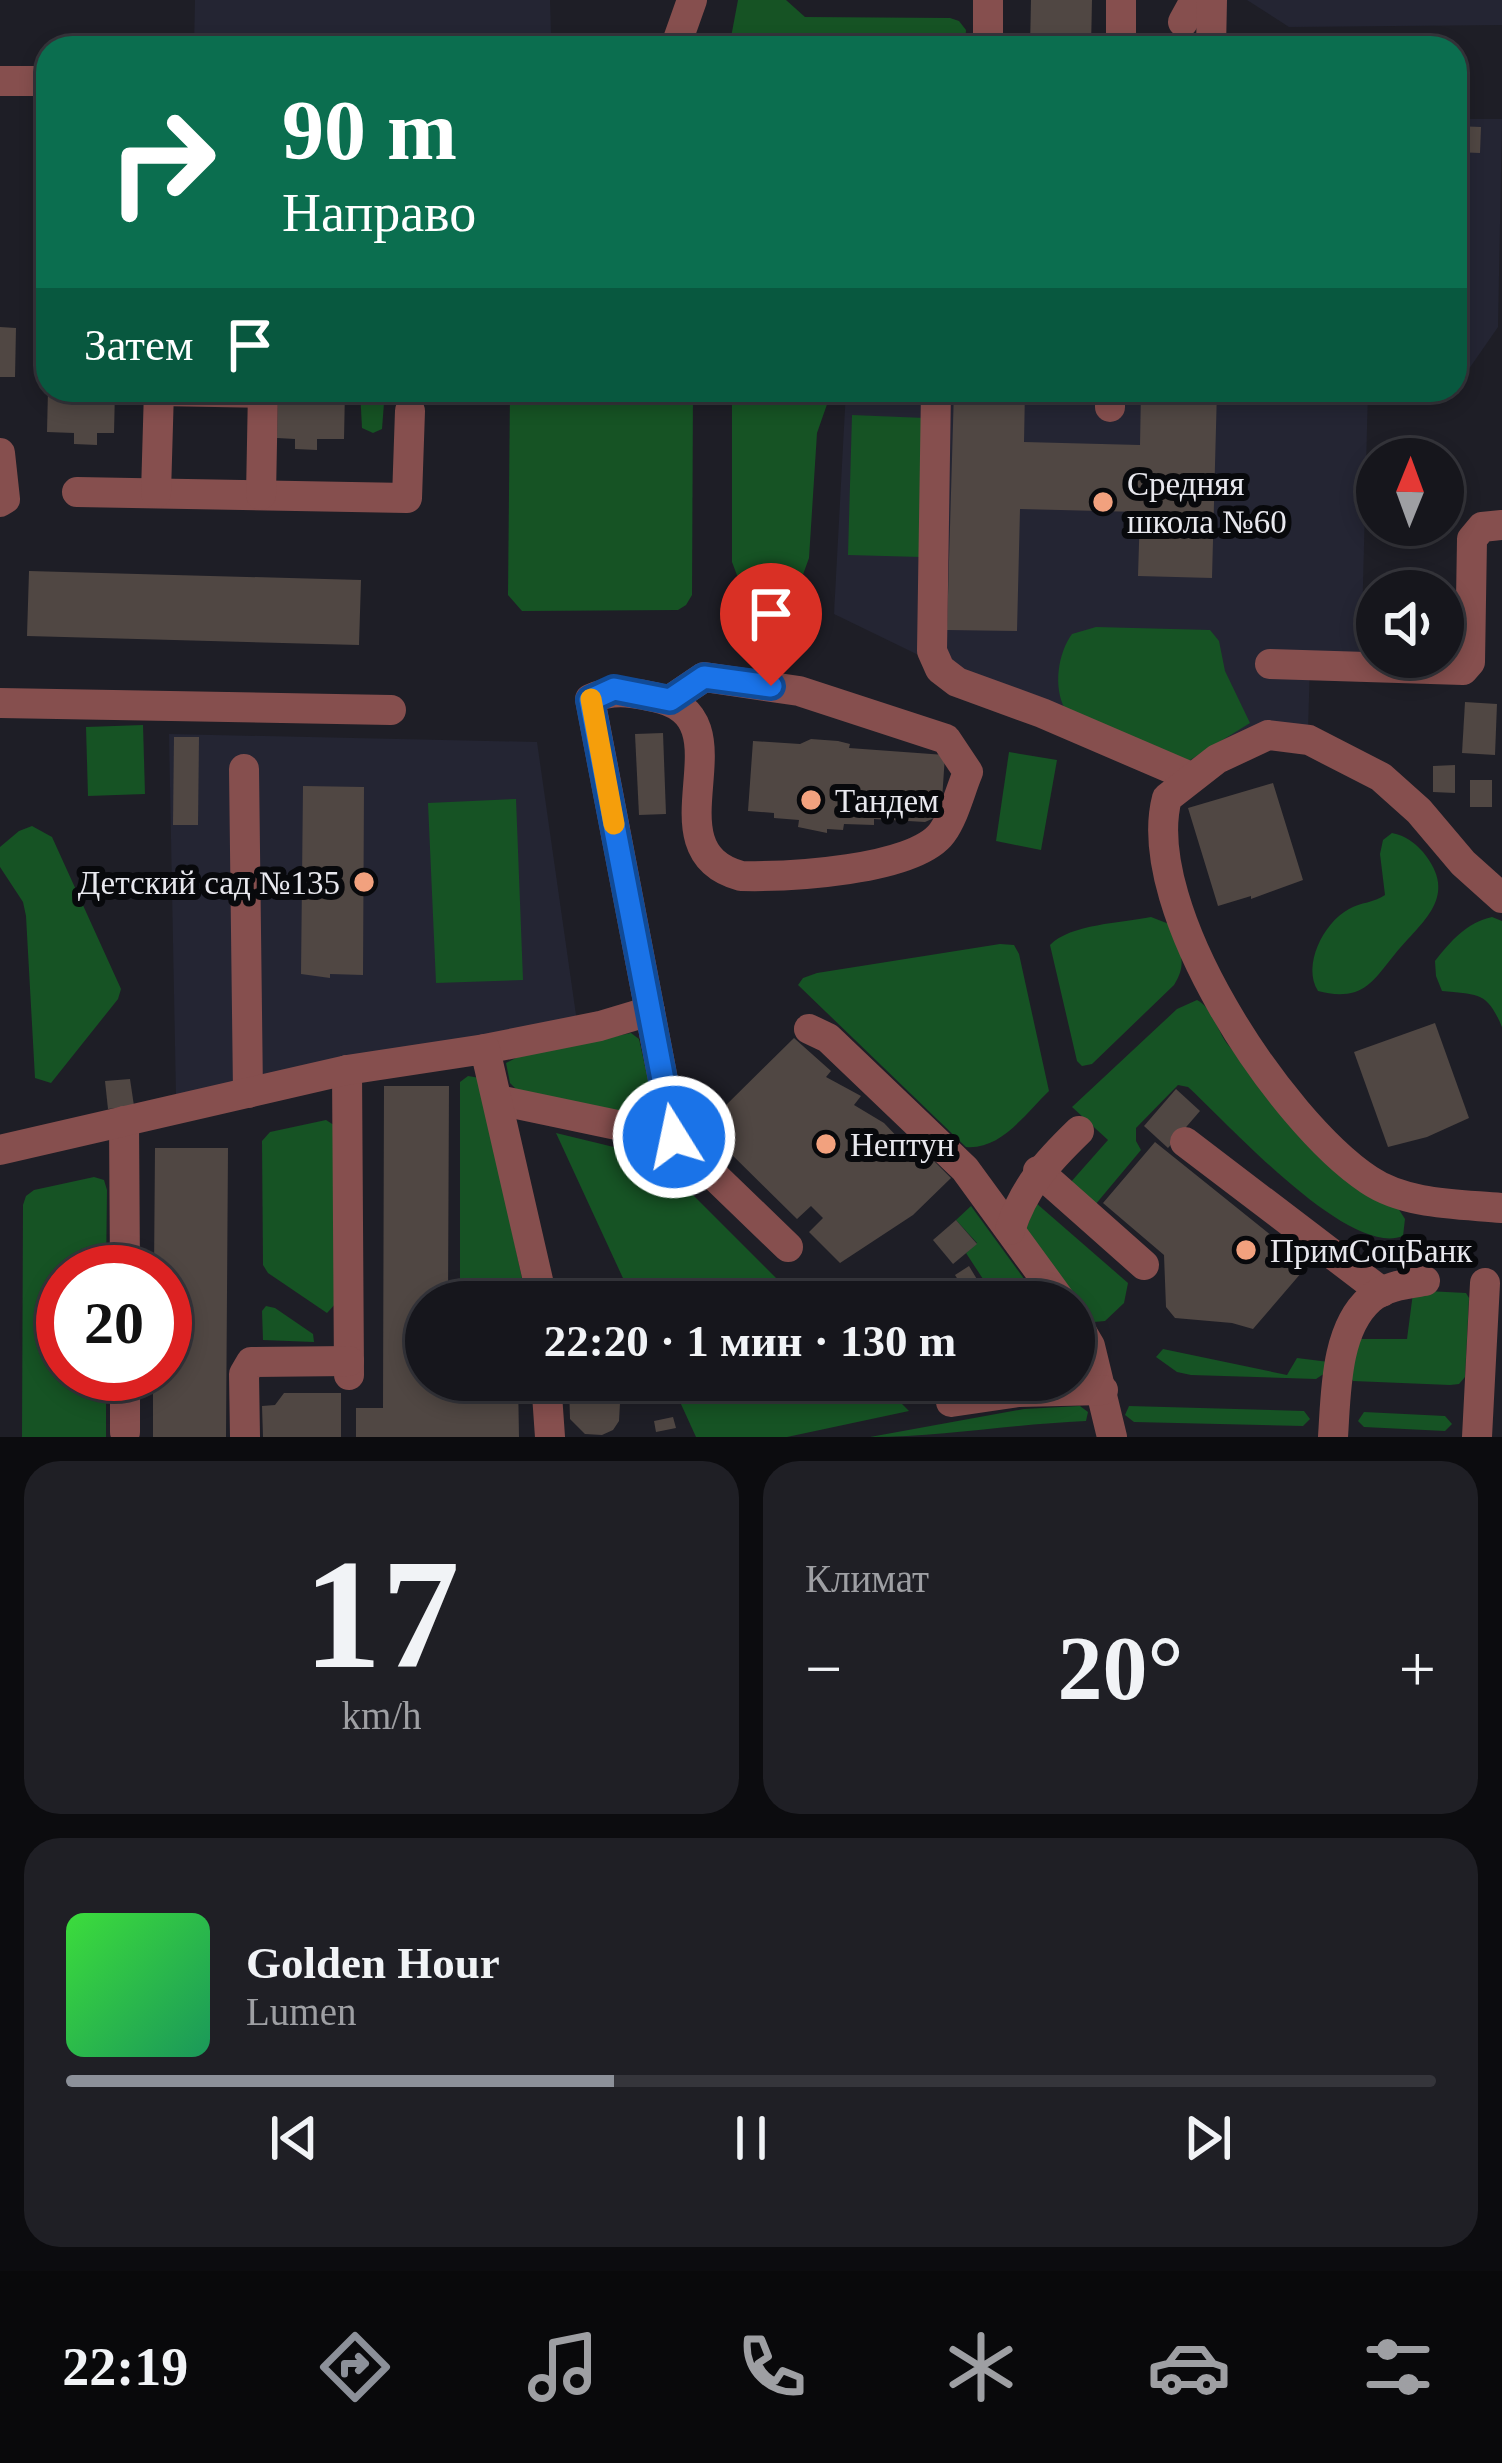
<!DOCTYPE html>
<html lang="ru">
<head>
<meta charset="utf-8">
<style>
	:root { --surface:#16161c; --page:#1f1f25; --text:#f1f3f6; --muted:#9e9fa3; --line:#35353b; --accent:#8c9099 }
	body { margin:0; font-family:Georgia,serif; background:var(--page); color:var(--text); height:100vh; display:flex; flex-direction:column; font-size:45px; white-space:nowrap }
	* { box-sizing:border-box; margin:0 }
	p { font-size:39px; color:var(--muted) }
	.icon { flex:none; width:66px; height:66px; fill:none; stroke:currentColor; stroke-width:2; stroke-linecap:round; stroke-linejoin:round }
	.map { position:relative; height:1437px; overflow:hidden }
	.drawer { display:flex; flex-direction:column; gap:24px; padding:24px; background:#0c0c0f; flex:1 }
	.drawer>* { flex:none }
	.hud { position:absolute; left:36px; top:36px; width:1431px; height:366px; border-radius:36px; box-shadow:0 6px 18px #0003,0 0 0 3px var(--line); background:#0b6e4f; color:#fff; overflow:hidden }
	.needle { width:78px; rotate:1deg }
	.fabs { position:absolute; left:1356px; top:438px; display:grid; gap:24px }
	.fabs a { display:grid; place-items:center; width:108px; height:108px; border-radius:50%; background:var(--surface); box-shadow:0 6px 18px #0003,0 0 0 3px var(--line); font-size:60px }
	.speed { position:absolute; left:36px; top:1245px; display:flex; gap:24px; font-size:60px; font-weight:700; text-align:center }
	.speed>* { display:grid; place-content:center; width:156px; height:156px; border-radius:50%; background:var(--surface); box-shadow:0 6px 18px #0003,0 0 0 3px var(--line); line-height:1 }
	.speed .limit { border:18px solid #d22; background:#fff; color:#111 }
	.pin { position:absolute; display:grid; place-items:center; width:102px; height:102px; color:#fff; margin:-123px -51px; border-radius:50% 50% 50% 0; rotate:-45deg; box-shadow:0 0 12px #0007 }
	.pin .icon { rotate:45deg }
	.me { position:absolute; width:132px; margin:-66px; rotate:350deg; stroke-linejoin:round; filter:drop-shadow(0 0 9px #0008) }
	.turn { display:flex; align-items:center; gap:42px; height:252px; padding:0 48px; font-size:54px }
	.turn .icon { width:156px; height:156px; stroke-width:2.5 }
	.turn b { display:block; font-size:84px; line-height:102px }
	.then { display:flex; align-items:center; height:114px; padding:0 48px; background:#0003; gap:24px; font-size:45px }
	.big { font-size:90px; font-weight:700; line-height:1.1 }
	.drawer .card { flex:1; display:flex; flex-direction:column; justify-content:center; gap:18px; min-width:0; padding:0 42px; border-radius:36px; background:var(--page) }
	.drawer .dial { align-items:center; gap:0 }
	.dial b { font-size:156px; line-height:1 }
	.song { display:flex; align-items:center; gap:36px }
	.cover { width:144px; height:144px; border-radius:18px; background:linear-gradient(135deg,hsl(120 70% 55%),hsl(150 70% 35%)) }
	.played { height:12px; border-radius:6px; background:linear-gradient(90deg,var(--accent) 40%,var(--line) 40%) }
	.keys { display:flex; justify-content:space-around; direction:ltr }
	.heat { display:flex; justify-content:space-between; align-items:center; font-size:66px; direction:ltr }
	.drawer .tiles { flex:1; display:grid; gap:24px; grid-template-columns:1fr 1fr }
	.card:last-child { grid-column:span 2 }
	.trip { position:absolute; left:405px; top:1281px; width:690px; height:120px; border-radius:60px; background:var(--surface); box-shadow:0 6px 18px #0003,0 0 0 3px var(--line); font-weight:700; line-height:120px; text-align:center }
	.tab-bar { display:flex; height:192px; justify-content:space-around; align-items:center; background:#09090b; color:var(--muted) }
	.tab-bar .icon { width:84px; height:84px }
	.tab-bar .on { color:var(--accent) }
	.tab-bar b { font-size:54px; color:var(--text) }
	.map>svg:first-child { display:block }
</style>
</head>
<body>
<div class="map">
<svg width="1502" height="1437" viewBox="0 0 1502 1437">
	<rect width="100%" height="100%" fill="#1e1e26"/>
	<!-- built -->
	<g fill="#242533">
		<polygon points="195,0 550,0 551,34 523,48 194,48"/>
		<polygon points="1247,0 1502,0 1502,25 1289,27"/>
		<polygon points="1455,119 1502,119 1498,327 1455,389"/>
		<polygon points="846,390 1368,390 1361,662 1310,664 1308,730 1189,769 972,681 834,614"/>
		<polygon points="169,734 537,742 577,1022 176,1096"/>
	</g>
	<!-- green -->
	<g fill="#165324">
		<polygon points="738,0 786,0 805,17 950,18 959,21 966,30 965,46 729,48"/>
		<polygon points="360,390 385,390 382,429 373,433 362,428"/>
		<polygon points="510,390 693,390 692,595 686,605 678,610 522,611 508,595"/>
		<path d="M 732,390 L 832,390 L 817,433 L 809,558 L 797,591 C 777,601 764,599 743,591 L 732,562 Z"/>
		<polygon points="852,415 925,418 921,557 848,555"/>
		<path d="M 1096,627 L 1210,630 L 1219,641 L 1225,671 L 1250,723 L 1187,762 L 1065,709 C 1053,687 1058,653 1072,634 Z"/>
		<polygon points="143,725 145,794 88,796 86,727"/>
		<polygon points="1009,752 1057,760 1041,850 996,841"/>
		<polygon points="516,799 523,980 436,983 428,803"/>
		<polygon points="32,826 52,837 121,989 118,999 51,1083 35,1078 26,916 23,902 0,867 0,847 19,831"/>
		<path d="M 1392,833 C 1406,836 1414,842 1423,852 C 1460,897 1422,921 1395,954 C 1383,968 1373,986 1355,992 C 1342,996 1330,994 1318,991 C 1302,966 1323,923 1349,909 C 1361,902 1374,903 1385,895 L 1380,854 L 1383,840 Z"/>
		<path d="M 1151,917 L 1169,924 C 1179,947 1189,962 1174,985 L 1092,1064 L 1082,1066 L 1077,1061 L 1050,945 C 1070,924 1122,923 1151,917 Z"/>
		<path d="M 1492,917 L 1502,921 L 1502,1027 C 1487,991 1478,995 1442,991 L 1436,976 L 1435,961 C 1451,941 1466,923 1492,917 Z"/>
		<path d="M 1000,944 L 1014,945 L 1019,954 L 1049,1091 C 1025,1114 1001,1150 966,1147 L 798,985 L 803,978 L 817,973 Z"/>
		<path d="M 1197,1000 C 1214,1009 1217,1032 1229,1046 C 1279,1105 1338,1153 1396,1205 L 1405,1219 L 1403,1236 C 1348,1258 1228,1123 1188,1087 L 1178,1085 L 1136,1128 L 1136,1141 L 1141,1150 L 1095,1205 L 1070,1183 L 1108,1140 L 1072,1107 L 1177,1009 Z"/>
		<polygon points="631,1033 639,1039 656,1116 643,1120 521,1094 510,1083 506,1063 518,1057"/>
		<polygon points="468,1076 480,1078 527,1302 460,1302 460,1082"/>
		<polygon points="326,1120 337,1127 337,1302 327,1313 268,1273 263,1265 262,1141 270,1132"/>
		<polygon points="556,1133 655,1157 800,1302 634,1302"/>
		<polygon points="94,1177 104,1180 107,1190 106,1272 63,1272 63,1374 106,1374 106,1437 22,1437 23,1205 26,1196 34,1190"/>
		<polygon points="1036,1203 1128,1283 1124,1303 1105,1321 1094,1322 1087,1315 1025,1232"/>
		<polygon points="971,1206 1041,1302 998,1302 966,1253 977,1243 956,1220"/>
		<polygon points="1427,1291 1466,1293 1469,1298 1465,1377 1459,1384 1450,1385 1353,1381 1350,1376 1359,1339 1407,1339 1413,1293"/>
		<polygon points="266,1306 275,1308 313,1334 314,1342 263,1340 262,1311"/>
		<polygon points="1163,1349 1287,1375 1297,1358 1329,1362 1325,1373 1316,1379 1191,1375 1177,1372 1156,1357"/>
		<polygon points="670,1380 878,1380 909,1411 787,1437 696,1437"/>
		<path d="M 1080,1406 L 1088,1412 L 1086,1421 C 1013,1424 943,1437 870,1437 L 1024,1409 Z"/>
		<polygon points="1129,1406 1304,1411 1310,1419 1303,1426 1134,1422 1125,1415"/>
		<polygon points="1364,1412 1445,1416 1452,1424 1445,1431 1364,1427 1358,1421"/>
	</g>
	<!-- building -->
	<g fill="#504743">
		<polygon points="1031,0 1092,0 1091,48 1030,48"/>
		<polygon points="1455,126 1481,127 1480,153 1455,152"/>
		<polygon points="0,327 16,328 15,377 0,377"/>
		<polygon points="48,390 115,390 114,433 97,433 97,445 74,444 74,433 47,432"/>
		<polygon points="278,390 345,390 344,439 317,439 317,450 295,449 295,439 277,438"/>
		<polygon points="954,390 1025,390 1024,442 1140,445 1141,390 1217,390 1212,578 1138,576 1140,512 1020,509 1017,631 947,630"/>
		<polygon points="1418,390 1440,390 1440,401 1418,400"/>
		<polygon points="29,571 361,580 359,645 27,636"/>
		<polygon points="1465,702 1497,704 1495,755 1462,753"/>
		<polygon points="663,733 666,814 639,815 635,734"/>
		<polygon points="174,737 199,737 198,825 173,825"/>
		<polygon points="811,739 838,741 850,744 849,748 945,755 941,815 925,822 874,819 874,825 844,824 843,830 827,829 827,833 798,827 799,820 774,818 774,813 748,811 753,741 800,744"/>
		<polygon points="1455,765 1455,793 1433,792 1433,766"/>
		<rect x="1470" y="780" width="22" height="27"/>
		<polygon points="1273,783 1303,880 1251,899 1251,896 1218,906 1188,808"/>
		<polygon points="303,786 364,787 363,975 330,974 330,978 301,974"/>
		<polygon points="1435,1023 1469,1118 1427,1137 1388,1147 1354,1052"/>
		<polygon points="794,1038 831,1071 826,1077 861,1096 854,1105 884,1123 924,1165 931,1158 951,1178 913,1215 840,1263 809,1232 823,1218 811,1206 797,1219 721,1144 734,1130 718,1113"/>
		<polygon points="130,1079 134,1106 108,1109 105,1081"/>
		<polygon points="384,1086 449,1086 448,1302 426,1302 426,1380 518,1380 519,1437 356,1437 356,1408 383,1408"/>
		<polygon points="1176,1089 1200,1111 1168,1148 1144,1126"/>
		<polygon points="1155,1142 1308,1265 1253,1329 1232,1323 1175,1318 1166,1307 1164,1255 1103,1203"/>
		<polygon points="155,1148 228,1148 226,1437 153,1437 153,1374 165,1374 165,1272 154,1272"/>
		<polygon points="956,1220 977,1244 953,1264 933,1240"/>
		<polygon points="969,1266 981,1286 967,1294 955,1275"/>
		<polygon points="564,1380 641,1380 641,1403 620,1403 619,1421 613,1430 602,1435 585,1434 570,1419 569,1386 564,1386"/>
		<polygon points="284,1393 341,1393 341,1437 263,1437 262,1406 275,1405"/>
		<polygon points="673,1417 676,1428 656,1432 654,1421"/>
	</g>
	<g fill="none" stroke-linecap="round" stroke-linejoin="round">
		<!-- minor -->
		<g stroke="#864f4e" stroke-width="30">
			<polyline points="1183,22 1195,0"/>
			<polyline points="675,48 692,0"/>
			<polyline points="988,48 988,0"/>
			<polyline points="1121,48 1121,0"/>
			<polyline points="1211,48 1212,0"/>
			<polyline points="0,81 48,81"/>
			<polyline points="936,390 932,651 940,669 957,682 1042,713 1191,777"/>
			<polyline points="159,391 263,393"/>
			<polyline points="1110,407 1110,390"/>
			<polyline points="0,453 5,499 0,502"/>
			<polyline points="77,492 407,498 410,411"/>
			<polyline points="156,493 159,390"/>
			<polyline points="261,495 263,390"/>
			<polyline points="1270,664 1463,670 1470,662 1472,539 1482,527 1502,525"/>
			<path d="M 670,700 L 704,677 L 799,691 L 946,739 L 968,772 C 960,791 954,817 942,833 C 914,871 787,877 741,876 C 642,849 755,717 654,697 C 628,692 614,689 590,699 L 674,1137"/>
			<polyline points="0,703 391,710"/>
			<polyline points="244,769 248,1093"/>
			<path d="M 1502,898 L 1463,863 L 1419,811 L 1381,777 L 1309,740 L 1268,735 L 1217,759 L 1167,798 C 1138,908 1280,1121 1369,1180 C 1406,1205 1459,1204 1502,1208"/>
			<polyline points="809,1029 828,1038 965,1169 1062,1302"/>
			<polyline points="485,1049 600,1026 650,1011"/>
			<polyline points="347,1070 349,1375"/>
			<polyline points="498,1100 674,1137 788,1247"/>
			<polyline points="124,1121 125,1272"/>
			<polyline points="1185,1142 1382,1292"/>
			<polyline points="0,1150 347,1070 485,1049 543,1302"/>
			<polyline points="1038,1171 1144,1265"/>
			<path d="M 1010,1230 C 1024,1187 1047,1162 1079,1131"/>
			<polyline points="1074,1319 1090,1346 1112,1437"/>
			<polyline points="546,1380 550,1437"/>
			<polyline points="951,1402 1019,1392 1103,1390"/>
			<polyline points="125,1432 125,1374"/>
			<polyline points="245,1437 244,1374 251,1362 349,1361"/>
			<path d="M 1333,1437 C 1336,1394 1335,1330 1370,1299 C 1385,1286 1406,1284 1425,1281"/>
			<polyline points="1477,1437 1485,1283"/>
		</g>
	</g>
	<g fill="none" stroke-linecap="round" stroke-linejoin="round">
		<defs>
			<polyline id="route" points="674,1137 590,700 614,689 670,700 704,677 771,686"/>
		</defs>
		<!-- route casing -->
		<use href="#route" stroke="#114b97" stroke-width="30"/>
		<!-- route -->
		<use href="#route" stroke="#1a73e8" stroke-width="21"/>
		<!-- slow -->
		<polyline stroke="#f59e0b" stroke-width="21" points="591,699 614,824"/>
	</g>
	<!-- markers -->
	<g fill="#f2a17e" stroke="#08090c" stroke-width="4.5">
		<circle cx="1103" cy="502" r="12"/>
		<circle cx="811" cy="800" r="12"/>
		<circle cx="364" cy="882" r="12"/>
		<circle cx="826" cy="1144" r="12"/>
		<circle cx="1246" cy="1250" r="12"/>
	</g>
	<g text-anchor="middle" stroke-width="12" stroke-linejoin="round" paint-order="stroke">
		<!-- poi labels -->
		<g font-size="33" fill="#e8e8ee" stroke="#08090c" text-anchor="start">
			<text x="1127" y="495">Средняя<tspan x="1127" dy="38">школа №60</tspan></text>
			<text x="835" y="812">Тандем</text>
			<text x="340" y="894" text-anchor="end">Детский сад №135</text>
			<text x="850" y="1156">Нептун</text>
			<text x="1270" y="1262">ПримСоцБанк</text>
		</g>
	</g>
</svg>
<div class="fabs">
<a><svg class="needle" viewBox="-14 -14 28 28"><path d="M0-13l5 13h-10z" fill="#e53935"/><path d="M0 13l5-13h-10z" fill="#9e9fa3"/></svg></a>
<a><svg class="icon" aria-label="sound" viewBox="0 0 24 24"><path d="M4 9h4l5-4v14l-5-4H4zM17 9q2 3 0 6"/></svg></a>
</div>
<div class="speed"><div class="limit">20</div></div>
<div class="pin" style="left:771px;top:686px;background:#d93025"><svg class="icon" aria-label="arrive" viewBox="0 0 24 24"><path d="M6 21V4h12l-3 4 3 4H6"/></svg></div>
<svg class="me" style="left:674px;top:1137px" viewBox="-20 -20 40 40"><circle r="17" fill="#1a73e8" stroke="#fff" stroke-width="3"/><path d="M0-11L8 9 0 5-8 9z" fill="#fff"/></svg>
<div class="trip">22:20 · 1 мин · 130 m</div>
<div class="hud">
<div class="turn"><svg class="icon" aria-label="right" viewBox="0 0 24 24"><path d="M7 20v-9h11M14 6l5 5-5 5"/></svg><div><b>90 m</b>Направо</div></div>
<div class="then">Затем<svg class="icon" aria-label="arrive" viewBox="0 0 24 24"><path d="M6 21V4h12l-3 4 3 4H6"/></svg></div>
</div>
</div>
<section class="drawer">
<div class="tiles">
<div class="card dial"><b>17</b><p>km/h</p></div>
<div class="card"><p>Климат</p>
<div class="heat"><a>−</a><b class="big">20°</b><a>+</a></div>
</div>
<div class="card">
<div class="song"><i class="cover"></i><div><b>Golden Hour</b><p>Lumen</p></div></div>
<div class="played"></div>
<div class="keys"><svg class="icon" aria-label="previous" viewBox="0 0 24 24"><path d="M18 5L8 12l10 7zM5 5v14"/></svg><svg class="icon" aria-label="pause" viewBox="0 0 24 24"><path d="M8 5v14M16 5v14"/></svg><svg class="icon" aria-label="next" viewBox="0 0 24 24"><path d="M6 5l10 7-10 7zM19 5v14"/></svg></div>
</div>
</div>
</section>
<nav class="tab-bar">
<b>22:19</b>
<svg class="icon on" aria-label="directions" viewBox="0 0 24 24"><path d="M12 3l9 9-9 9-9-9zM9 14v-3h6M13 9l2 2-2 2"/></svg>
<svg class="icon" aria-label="music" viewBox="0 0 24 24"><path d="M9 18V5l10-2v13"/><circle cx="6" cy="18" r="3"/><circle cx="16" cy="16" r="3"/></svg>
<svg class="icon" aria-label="phone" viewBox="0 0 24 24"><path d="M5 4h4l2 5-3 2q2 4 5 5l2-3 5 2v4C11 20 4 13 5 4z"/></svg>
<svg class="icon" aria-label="climate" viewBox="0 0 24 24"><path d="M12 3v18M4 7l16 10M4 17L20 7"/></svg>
<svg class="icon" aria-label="car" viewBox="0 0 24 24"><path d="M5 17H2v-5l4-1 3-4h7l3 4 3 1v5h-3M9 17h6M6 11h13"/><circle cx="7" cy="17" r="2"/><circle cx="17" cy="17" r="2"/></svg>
<svg class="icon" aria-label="filters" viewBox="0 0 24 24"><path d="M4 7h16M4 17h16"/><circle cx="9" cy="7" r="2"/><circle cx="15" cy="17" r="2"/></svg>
</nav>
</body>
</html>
